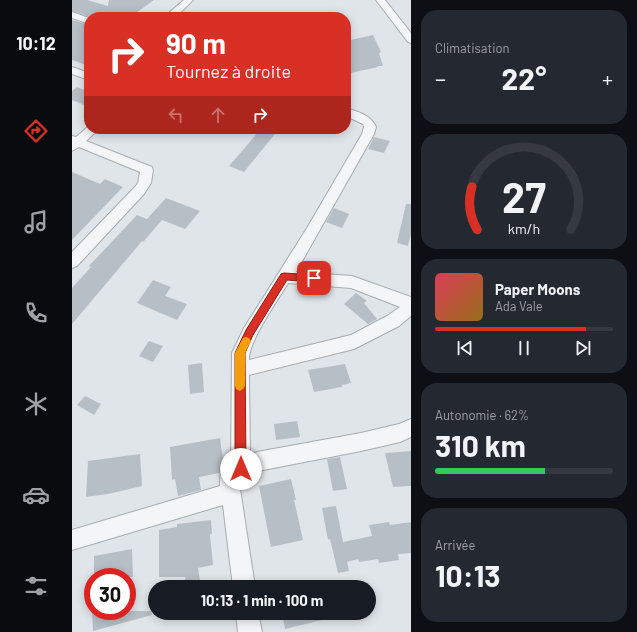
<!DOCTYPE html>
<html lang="fr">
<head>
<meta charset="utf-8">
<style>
	:root { --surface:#171b24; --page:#242831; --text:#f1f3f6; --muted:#9ea1a6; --line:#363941; --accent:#d93025 }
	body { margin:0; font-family:Barlow,sans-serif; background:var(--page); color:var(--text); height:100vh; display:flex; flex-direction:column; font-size:15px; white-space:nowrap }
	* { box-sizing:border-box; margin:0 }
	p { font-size:13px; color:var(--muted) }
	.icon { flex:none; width:22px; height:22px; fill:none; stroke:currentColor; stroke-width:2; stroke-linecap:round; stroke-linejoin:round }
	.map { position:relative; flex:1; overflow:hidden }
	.panel { display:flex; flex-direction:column; gap:10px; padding:10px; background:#0d0f14; width:226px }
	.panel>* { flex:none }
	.hud { position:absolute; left:12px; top:12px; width:267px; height:122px; border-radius:16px; box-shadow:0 2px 10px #0003; background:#d93025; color:#fff; overflow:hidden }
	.speed { position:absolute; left:12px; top:568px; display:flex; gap:8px; font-size:20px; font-weight:700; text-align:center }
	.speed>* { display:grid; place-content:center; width:52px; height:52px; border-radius:50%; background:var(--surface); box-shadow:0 2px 10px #0003; line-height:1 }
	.speed .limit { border:6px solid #d22; background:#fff; color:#111 }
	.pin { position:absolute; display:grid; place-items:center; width:34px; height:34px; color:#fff; margin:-17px; border-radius:8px; box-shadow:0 2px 6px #0006 }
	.me { position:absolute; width:44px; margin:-22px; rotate:0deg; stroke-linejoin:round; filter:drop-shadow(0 0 3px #0008) }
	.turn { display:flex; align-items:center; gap:14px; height:84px; padding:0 16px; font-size:18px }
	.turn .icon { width:52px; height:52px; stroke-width:2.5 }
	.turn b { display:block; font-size:28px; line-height:34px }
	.lanes { display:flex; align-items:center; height:38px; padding:0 16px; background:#0003; justify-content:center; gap:20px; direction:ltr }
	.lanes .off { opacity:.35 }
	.big { font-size:30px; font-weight:700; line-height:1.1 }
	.panel .tile { flex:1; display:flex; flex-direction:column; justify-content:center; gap:6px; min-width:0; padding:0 14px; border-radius:16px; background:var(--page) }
	.panel .dial { align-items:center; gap:0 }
	.dial svg { height:104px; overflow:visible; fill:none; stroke:var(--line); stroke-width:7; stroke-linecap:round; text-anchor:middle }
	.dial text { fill:var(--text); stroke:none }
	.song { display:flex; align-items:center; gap:12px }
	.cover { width:48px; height:48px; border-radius:6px; background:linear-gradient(135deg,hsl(350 70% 55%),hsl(40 70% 35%)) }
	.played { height:4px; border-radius:2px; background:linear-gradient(90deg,var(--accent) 85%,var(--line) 85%) }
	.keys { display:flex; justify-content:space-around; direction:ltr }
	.heat { display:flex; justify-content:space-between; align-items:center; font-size:22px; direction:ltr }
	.charge { height:6px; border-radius:3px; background:linear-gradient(90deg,#34c759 62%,var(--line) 0) }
	.trip { position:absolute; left:76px; top:580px; width:228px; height:40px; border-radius:20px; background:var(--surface); box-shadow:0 2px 10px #0003; font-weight:700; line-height:40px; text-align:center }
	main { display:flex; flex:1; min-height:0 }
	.menu { display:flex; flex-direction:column; width:72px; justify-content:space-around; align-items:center; background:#090b0e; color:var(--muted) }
	.menu .icon { width:28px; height:28px }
	.menu .active { color:var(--accent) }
	.menu b { font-size:18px; color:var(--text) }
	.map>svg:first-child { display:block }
</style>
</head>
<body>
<main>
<nav class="menu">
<b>10:12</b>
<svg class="icon active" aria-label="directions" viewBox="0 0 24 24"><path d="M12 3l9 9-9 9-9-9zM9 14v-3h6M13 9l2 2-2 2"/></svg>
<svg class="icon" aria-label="music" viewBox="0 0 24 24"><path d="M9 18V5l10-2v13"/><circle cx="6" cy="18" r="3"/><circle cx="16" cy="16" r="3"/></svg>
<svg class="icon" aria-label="phone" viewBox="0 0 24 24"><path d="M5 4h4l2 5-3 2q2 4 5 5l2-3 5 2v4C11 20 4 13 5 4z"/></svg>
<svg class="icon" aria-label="climate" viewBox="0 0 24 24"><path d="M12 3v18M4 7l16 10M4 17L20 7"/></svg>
<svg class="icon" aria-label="car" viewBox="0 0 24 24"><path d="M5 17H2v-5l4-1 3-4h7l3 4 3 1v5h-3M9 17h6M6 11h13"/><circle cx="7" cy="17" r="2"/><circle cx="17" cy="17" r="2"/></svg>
<svg class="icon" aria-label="filters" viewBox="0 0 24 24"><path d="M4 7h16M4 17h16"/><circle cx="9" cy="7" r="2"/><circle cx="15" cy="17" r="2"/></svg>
</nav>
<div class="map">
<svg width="339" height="632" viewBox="0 0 339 632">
	<rect width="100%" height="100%" fill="#e0e5e9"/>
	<!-- building -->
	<g fill="#b7bfc6">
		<polygon points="0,0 15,0 36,6 37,0 82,0 61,15 61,17 18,17 0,11"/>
		<polygon points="0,20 17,25 17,66 0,60"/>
		<polygon points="301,35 309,52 307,53 311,66 305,66 306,67 274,74 274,41"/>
		<polygon points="5,87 17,92 17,107 0,100 0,91"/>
		<polygon points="189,129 207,129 172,172 157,166"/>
		<polygon points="302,137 318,141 312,153 296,149"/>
		<polygon points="0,172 28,184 33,179 51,187 0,240"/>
		<polygon points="94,198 128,211 113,229 90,220 71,242 70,241 0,324 0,288 19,267 17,266 65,215 75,219"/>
		<polygon points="334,204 339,204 339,234 336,246 325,243"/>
		<polygon points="262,208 277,214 270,228 254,222"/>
		<polygon points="81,280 99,287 93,296 115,304 105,320 65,303"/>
		<polygon points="284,293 295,301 292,303 305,319 296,324 272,304"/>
		<polygon points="77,341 91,346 81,362 67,356"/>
		<polygon points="130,363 132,392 118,394 116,365"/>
		<polygon points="273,364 279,383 270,385 270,387 242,392 236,370"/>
		<polygon points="13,396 29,404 22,415 5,405"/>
		<polygon points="225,421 228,437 204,440 202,424"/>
		<polygon points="148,438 152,467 148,473 127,477 129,490 106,496 103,479 100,480 98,447"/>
		<polygon points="339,451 339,486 321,487 313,453"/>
		<polygon points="68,454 70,486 36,494 14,497 16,461"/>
		<polygon points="268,457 275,489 261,491 255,459"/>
		<polygon points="219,479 224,500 222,500 231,540 199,547 187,486"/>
		<polygon points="264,506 271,542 300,536 297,525 317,522 318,525 339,522 339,553 326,554 327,560 307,563 306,559 287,562 286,559 275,562 277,571 266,573 258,539 256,540 250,508"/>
		<polygon points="139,520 140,534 138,534 141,565 126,568 129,587 114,587 113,577 87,577 87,530 105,527 105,524"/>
		<polygon points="60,549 61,577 22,577 22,556"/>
		<polygon points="20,611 79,611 80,615 21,631"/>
		<polygon points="210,613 257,613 258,618 213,629"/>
	</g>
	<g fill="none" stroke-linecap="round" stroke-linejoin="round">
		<defs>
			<g id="minor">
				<polygon points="112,0 121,0 108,13 115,15 117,17 98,16 96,14 98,12"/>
				<polygon points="304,0 313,0 339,33 339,43 336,42"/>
				<polygon points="0,12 17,18 17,24 0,18"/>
				<polygon points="0,67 17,73 17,80 0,74"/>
				<path d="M 274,108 C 286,112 299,115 304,127 L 302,134 L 224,272 L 280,276 L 339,297 L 339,316 L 327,326 L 282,349 L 177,375 L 178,455 L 185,452 L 289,433 L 327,424 L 339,419 L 339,437 L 328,442 L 289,451 L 186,471 L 167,482 L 183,587 L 161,587 L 151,505 L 0,550 L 0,530 L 148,486 C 147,474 150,470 159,464 L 160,353 L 172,328 L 235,228 L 290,134 L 292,127 L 291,124 L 274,116 ZM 216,283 L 279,288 L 328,307 L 315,316 L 279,335 L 177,360 C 176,342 206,300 216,283 Z"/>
				<polygon points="17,126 17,129 27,129 14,141 80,167 81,170 79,183 72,194 5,266 0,268 0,252 62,188 66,183 68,172 7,147 0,151 0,136 4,137"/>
				<polygon points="164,613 186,613 190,632 166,632"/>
			</g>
		</defs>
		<!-- minor casing -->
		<use href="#minor" stroke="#a5adb3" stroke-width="2"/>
		<!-- minor -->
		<use href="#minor" fill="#f3f5f7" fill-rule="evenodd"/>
	</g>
	<!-- route -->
	<polygon fill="#d93025" stroke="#8d1f18" points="212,273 242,275 246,278 242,282 215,280 181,335 173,353 174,469 173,472 169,474 165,472 163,469 163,353 174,330 209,274"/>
	<!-- slow -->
	<polygon fill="#f59e0b" points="174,337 177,338 179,341 173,353 173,386 171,389 168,391 164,389 163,386 163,353 171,338"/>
</svg>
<div class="speed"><div class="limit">30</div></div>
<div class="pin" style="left:242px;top:278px;background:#d93025"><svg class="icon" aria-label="arrive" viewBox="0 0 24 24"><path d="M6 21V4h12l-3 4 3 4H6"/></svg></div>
<svg class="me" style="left:169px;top:469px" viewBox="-20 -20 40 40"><circle r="19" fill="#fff"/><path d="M0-13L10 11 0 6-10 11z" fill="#d93025"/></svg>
<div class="trip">10:13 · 1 min · 100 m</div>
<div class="hud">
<div class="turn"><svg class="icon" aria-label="right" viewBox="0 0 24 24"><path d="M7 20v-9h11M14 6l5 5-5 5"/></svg><div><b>90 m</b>Tournez à droite</div></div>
<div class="lanes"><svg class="icon off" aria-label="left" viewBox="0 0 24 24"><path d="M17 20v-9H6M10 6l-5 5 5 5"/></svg><svg class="icon off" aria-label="ahead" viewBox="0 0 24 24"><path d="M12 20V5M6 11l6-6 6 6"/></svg><svg class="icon" aria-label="right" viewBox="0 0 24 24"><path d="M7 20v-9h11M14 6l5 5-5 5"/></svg></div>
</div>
</div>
<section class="panel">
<div class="tile"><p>Climatisation</p>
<div class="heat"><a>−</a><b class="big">22°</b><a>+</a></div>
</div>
<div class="tile dial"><svg viewBox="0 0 100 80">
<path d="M14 69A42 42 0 1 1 86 69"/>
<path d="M14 69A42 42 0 0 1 10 36" stroke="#d93025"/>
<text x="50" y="56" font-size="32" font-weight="700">27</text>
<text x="50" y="72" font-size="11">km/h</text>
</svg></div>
<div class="tile">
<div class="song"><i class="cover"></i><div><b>Paper Moons</b><p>Ada Vale</p></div></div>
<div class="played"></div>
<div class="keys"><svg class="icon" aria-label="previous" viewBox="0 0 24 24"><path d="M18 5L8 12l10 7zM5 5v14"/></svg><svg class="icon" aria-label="pause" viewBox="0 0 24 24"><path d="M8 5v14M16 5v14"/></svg><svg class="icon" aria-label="next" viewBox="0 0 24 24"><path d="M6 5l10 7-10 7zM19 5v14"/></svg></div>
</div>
<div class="tile"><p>Autonomie · 62%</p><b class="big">310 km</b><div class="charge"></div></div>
<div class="tile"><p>Arrivée</p><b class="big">10:13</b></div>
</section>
</main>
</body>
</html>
